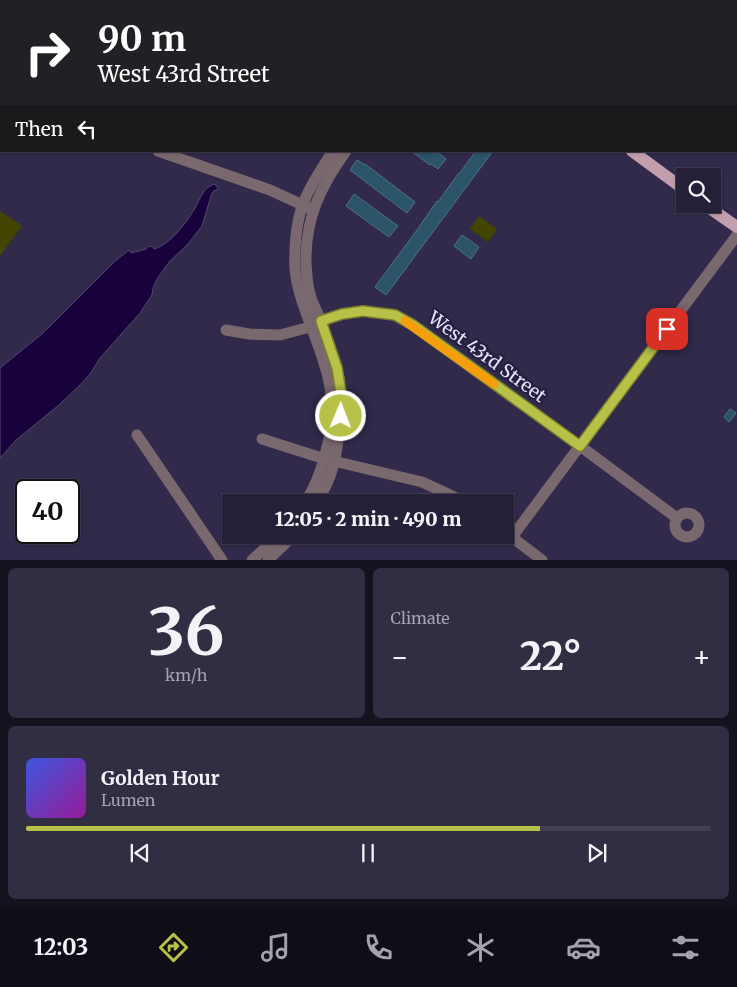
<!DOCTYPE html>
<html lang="en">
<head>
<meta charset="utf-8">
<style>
	:root { --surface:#252038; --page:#312d43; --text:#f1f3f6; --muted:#a3a3ae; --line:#423e53; --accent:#b8c147 }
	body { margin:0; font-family:Merriweather,serif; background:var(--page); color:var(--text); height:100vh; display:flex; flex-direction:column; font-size:19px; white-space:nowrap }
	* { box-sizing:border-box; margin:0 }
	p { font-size:16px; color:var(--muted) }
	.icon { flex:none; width:28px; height:28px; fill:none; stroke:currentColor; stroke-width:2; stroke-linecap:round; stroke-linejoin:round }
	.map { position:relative; height:560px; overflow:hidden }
	.drawer { display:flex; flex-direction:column; gap:8px; padding:8px; background:#14121f; flex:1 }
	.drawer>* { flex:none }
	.top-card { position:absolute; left:0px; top:0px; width:738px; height:152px; box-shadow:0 1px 4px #0004,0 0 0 1px var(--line); background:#202124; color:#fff; overflow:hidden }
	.tools { position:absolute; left:676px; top:168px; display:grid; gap:10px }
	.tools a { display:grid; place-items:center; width:45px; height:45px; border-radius:0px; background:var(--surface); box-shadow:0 1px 4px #0004,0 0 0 1px var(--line); font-size:25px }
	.speed { position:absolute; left:15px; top:479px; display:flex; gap:10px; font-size:25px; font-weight:700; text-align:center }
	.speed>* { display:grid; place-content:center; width:65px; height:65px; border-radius:50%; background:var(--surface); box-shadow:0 1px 4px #0004,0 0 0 1px var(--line); line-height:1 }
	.speed .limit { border:2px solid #111; border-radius:8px; background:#fff; color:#111 }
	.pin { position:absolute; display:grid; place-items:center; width:42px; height:42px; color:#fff; margin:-21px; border-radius:10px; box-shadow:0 2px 8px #0006 }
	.me { position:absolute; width:55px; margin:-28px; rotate:1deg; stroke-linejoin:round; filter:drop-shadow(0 0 4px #0008) }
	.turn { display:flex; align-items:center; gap:18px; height:105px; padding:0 15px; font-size:22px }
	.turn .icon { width:65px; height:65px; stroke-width:2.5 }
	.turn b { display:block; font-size:35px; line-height:42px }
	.then { display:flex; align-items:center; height:48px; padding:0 15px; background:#0003; gap:10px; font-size:19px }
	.big { font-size:38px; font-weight:800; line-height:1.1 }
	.drawer .widget { flex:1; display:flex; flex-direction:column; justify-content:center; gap:8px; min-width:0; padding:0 18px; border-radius:8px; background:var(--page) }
	.drawer .dial { align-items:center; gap:0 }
	.dial b { font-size:65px; line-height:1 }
	.song { display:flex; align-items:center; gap:15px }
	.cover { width:60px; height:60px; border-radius:8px; background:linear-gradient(135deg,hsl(230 70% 55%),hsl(300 70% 35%)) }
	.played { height:5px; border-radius:2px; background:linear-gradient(90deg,var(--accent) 75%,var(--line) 75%) }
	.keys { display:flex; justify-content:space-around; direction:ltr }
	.heat { display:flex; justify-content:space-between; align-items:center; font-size:28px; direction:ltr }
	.drawer .tiles { flex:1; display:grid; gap:8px; grid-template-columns:1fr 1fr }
	.widget:last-child { grid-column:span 2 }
	.trip { position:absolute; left:222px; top:494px; width:292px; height:50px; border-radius:0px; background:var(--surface); box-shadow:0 1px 4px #0004,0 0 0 1px var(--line); font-weight:800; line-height:50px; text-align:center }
	.tabs { display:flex; height:80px; justify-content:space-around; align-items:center; background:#0f0d16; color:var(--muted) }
	.tabs .icon { width:35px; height:35px }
	.tabs .on { color:var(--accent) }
	.tabs b { font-size:22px; color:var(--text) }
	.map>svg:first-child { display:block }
</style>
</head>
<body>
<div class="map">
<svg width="737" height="560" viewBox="0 0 737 560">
	<rect width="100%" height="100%" fill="#312a4b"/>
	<!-- green -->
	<g fill="#434601">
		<polygon points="0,211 22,226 0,256"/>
		<polygon points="479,216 497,229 488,242 470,229"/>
	</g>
	<!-- water -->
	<path fill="#18023b" stroke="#564674" d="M 214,184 L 218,187 L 216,191 L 215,190 L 212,193 L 202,226 L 188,244 L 170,261 L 164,269 L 157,279 L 153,288 L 152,295 L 140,313 L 100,358 L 90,374 L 80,385 L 59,405 L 16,440 L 0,458 L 0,368 L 43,333 L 114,262 L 129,250 L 131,253 L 146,249 L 149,246 L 153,247 L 154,249 C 171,244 186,223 195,208 C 201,198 202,189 214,184 Z"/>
	<!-- building -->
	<g fill="#2b5469" stroke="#4b748a">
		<polygon points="411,151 436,151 446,159 438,169 431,164 430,165"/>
		<polygon points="476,151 493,151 386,295 375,287 417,230 437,201 438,202 458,174 459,174"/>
		<polygon points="357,160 365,165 365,164 415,202 407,213 350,170"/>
		<polygon points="354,194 398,226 389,237 346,206"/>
		<polygon points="462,235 479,247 471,259 454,246"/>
		<polygon points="730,409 736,413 729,422 724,417"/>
	</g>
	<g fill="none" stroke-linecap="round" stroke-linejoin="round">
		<!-- minor -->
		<g stroke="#7a686f" stroke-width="11">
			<polyline points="79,0 79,1"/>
			<polyline points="449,1 450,0"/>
			<polyline points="0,122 1,122"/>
			<polyline points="158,151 270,190 309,208"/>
			<polyline points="226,330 249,334 280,335 310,327 321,321 342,314 363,311 395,315 413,325 580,446 677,518"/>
			<polyline points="137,435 222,560"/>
			<polyline points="262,439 325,459 422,482 448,494 464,502"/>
			<path d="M 305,502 C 318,484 324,460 329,439 C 330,434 332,429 332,424 C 333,403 330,379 323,360 C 314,329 298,301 295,269 C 294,249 296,222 303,204 C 310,185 322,168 333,151"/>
			<path d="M 317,502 C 334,475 337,454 340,423 C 342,403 342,385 336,366 C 332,350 326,334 320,319 C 317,311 312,303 310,294 C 307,285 307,274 306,264 C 305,219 320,187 346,151"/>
			<circle cx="687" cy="525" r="12"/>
			<polyline points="508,534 542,560"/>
			<polyline points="512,537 737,235"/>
			<polyline points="252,560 280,535"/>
			<polyline points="268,560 294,535"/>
		</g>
		<!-- major -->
		<g stroke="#c39eac" stroke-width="12">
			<polyline points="424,0 426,1"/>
			<polyline points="632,151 685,190"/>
			<polyline points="704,204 737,227"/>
		</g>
	</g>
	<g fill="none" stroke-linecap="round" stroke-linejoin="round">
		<defs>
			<polyline id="route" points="341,416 342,399 337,368 321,321 342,314 363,311 395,315 413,325 580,446 667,329"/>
		</defs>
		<!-- route casing -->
		<use href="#route" stroke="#787d2e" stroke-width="12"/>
		<!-- route -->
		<use href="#route" stroke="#b8c147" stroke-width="9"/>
		<!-- slow -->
		<polyline stroke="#f59e0b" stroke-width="9" points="405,321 494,384"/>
	</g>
	<g text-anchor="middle" stroke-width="5" stroke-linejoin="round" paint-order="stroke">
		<!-- street labels -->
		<g font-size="18" fill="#e7e4f9" stroke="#282040">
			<text transform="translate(487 357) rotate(36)" y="6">West 43rd Street</text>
		</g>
	</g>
</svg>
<div class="tools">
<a><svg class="icon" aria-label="search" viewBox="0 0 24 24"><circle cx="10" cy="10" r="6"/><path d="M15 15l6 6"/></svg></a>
</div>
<div class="speed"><div class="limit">40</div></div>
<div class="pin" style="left:667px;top:329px;background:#d93025"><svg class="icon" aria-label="arrive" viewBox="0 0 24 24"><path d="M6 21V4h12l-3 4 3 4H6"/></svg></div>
<svg class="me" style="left:341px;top:416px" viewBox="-20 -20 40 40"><circle r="17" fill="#b8c147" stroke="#fff" stroke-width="3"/><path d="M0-11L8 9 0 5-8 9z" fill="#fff"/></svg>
<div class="trip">12:05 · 2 min · 490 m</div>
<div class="top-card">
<div class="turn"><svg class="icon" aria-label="right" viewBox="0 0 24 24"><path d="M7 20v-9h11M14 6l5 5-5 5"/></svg><div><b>90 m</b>West 43rd Street</div></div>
<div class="then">Then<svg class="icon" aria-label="left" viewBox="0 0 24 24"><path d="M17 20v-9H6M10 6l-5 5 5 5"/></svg></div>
</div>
</div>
<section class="drawer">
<div class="tiles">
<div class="widget dial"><b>36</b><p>km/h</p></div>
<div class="widget"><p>Climate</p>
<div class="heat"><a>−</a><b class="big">22°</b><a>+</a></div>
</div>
<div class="widget">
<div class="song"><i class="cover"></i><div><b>Golden Hour</b><p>Lumen</p></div></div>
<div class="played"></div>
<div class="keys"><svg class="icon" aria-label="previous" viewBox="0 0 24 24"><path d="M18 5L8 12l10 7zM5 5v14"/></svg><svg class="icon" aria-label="pause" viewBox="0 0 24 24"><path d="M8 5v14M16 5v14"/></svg><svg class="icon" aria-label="next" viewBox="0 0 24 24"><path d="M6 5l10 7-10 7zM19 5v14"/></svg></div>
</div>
</div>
</section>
<nav class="tabs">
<b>12:03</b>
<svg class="icon on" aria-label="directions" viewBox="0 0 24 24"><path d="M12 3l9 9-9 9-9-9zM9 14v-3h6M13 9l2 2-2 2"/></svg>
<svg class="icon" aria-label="music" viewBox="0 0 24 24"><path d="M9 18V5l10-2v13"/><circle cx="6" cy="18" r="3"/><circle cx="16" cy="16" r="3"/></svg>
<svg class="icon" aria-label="phone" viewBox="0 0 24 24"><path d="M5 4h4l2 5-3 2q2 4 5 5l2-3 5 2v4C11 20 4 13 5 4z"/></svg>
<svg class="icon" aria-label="climate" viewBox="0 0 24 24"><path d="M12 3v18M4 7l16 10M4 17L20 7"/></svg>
<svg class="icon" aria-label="car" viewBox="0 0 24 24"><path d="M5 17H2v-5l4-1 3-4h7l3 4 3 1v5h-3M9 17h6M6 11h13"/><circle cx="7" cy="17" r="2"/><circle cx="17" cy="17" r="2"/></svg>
<svg class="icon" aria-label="filters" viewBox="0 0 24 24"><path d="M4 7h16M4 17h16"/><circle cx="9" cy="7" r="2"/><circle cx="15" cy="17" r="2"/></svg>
</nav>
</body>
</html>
